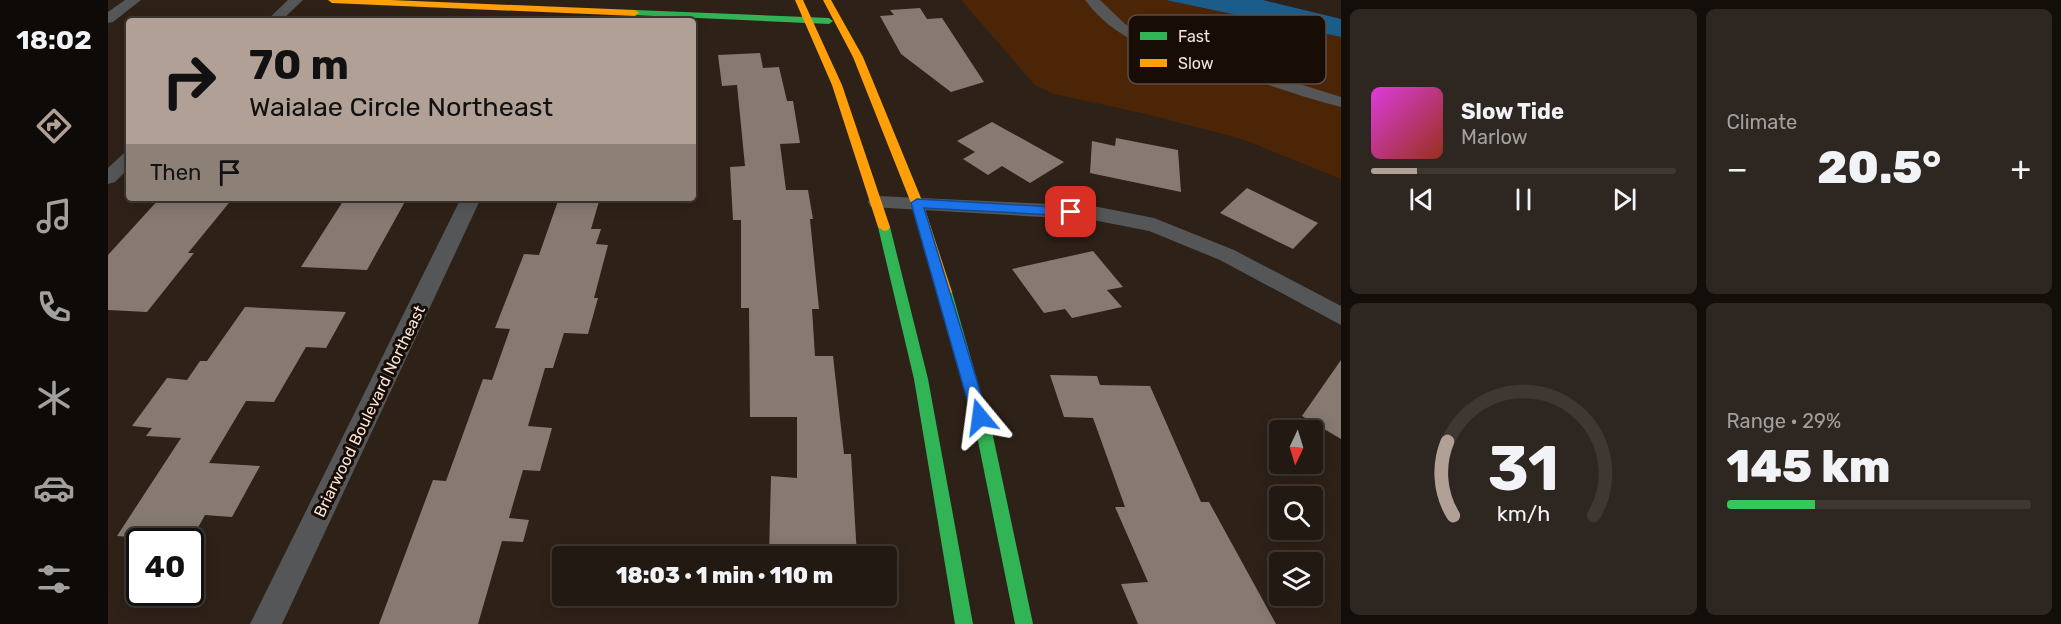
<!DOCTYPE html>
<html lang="en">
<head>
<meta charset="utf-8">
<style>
	:root { --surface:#221912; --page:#2e2620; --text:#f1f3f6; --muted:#a2a09f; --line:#3f3832; --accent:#b0a095 }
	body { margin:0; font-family:Rubik,sans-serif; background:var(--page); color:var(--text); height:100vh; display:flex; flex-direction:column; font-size:22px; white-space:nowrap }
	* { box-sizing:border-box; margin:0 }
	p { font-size:20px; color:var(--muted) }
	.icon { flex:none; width:33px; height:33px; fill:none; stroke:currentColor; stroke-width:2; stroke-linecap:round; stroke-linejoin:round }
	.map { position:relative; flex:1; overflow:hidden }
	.drawer { display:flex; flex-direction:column; gap:9px; padding:9px; background:#130e0a; width:720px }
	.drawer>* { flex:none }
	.hud { position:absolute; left:18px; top:18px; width:570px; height:183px; border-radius:6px; box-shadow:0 3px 15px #0003,0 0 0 2px var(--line); background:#b0a095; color:#111; overflow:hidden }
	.needle { width:39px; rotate:184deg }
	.controls { position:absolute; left:1161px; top:420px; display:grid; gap:12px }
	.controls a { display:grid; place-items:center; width:54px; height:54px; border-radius:6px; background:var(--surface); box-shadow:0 3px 15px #0003,0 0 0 2px var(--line); font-size:30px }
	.speed { position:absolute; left:18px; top:528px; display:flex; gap:12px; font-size:30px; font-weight:700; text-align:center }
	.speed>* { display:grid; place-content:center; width:78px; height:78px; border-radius:50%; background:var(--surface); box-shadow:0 3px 15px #0003,0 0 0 2px var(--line); line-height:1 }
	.speed .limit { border:3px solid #111; border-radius:9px; background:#fff; color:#111 }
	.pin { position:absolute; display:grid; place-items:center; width:51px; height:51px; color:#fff; margin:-26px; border-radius:12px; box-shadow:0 3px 9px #0006 }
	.me { position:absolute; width:66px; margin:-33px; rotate:344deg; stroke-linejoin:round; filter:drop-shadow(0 0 4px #0008) }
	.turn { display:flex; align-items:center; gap:21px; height:126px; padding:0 24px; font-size:27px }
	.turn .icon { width:78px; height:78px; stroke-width:2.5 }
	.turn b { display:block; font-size:42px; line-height:51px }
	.then { display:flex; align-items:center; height:57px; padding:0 24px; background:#0003; gap:12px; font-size:22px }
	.big { font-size:45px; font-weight:800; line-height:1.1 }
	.drawer .tile { flex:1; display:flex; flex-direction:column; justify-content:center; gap:9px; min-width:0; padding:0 21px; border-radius:9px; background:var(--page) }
	.drawer .dial { align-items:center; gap:0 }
	.dial svg { height:156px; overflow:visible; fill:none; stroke:var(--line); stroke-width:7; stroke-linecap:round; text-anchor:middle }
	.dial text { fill:var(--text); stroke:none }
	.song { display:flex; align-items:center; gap:18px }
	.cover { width:72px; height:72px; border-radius:9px; background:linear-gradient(135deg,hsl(300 70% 55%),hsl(10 70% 35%)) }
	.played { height:6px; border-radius:3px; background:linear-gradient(90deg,var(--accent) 15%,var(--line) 15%) }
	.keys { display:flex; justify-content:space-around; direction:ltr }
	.heat { display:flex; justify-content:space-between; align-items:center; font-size:33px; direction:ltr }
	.charge { height:9px; border-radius:4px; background:linear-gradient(90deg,#34c759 29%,var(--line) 0) }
	.drawer .tiles { flex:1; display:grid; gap:9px; grid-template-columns:repeat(2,1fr) }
	.trip { position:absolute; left:444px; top:546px; width:345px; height:60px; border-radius:6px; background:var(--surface); box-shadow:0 3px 15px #0003,0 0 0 2px var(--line); font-weight:800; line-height:60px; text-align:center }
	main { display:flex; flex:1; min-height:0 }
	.tabs { display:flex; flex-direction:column; width:108px; justify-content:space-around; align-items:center; background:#0e0a07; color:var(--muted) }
	.tabs .icon { width:42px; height:42px }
	.tabs .selected { color:var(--accent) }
	.tabs b { font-size:27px; color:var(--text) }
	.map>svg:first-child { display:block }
</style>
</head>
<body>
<main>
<nav class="tabs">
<b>18:02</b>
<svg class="icon selected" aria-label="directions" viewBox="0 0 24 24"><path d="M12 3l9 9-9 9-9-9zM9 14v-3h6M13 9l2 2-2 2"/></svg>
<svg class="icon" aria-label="music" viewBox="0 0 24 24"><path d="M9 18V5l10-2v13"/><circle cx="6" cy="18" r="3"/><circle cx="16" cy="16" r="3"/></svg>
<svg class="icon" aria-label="phone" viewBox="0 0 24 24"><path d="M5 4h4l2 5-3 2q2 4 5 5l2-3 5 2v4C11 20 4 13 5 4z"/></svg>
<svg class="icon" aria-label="climate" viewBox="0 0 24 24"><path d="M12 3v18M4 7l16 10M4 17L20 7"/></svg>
<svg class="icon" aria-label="car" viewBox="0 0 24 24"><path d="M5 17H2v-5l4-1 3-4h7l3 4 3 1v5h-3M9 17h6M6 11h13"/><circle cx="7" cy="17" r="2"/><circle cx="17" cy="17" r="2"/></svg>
<svg class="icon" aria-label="filters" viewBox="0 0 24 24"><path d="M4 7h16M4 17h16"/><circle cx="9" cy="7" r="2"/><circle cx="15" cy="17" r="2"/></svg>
</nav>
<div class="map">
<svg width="1233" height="624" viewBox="0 0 1233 624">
	<rect width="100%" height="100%" fill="#2e2118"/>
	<!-- green -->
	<polygon fill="#4c2507" points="853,0 1058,0 1233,37 1233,179 1134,139 1034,113 946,94 927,85"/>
	<!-- water -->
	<polygon fill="#1b5c8b" points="1058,0 1155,0 1233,19 1233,37"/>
	<!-- building -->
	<g fill="#867a72">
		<polygon points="812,8 819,19 834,18 876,82 843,92 793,54 772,16 786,15 782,10"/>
		<polygon points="652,53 655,68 671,67 679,101 685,101 692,143 672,144 678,190 700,190 705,219 702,219 711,309 704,309 707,356 725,356 736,454 743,454 749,556 661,556 663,476 689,478 689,417 642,417 641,308 633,308 633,220 625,220 622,167 637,166 629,85 614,86 610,55"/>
		<polygon points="884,122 956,162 922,183 894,166 880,175 855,159 867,152 849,141"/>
		<polygon points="1008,138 1070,150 1073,192 982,173 984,141 1007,146"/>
		<polygon points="1139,188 1210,223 1185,249 1112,213"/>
		<polygon points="52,198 125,198 80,253 86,253 39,312 0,310 0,255"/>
		<polygon points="237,198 299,198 259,270 193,267"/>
		<polygon points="451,198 492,198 483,229 493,229 488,244 500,245 486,298 490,298 480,334 456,333 445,368 437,368 420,426 444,428 432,471 415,470 401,518 421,520 415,542 394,541 370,624 271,624 325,480 338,481 375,379 384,380 402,329 387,328 416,254 431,255"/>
		<polygon points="985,251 1015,287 999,290 1014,307 964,318 957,309 936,313 904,269"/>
		<polygon points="137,307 238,312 218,348 198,347 166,402 138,401 101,463 152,466 124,517 97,515 82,542 31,542 33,538 9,536 73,438 38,436 44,428 24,426 59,378 79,380 92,361 99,361"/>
		<polygon points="1233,360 1233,439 1194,416"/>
		<polygon points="942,375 989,376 992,385 1042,386 1093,502 1101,502 1168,624 1030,624 1013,584 1040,582 1007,507 1017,507 985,418 956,417"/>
	</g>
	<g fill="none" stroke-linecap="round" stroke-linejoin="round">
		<!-- street -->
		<g fill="#555657" fill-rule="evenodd">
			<polygon points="17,0 33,0 5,22 0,23 0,12"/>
			<polygon points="180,0 195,0 173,21 158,21"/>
			<path d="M 977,0 L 992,0 L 1017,24 L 1061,47 L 1124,63 L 1233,97 L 1233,107 C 1197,98 1162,85 1127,74 C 1071,56 1015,51 977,0 Z"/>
			<polygon points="21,152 21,168 7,182 0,184 0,168 15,154"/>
			<polygon points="770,196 985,206 1046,218 1126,250 1233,306 1233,325 1112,260 1041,231 985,220 763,207 760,202 763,197"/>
			<polygon points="353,198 373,198 174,624 142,624"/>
		</g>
		<!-- fast -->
		<g fill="#30b455" fill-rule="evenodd">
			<polygon points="527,10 721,18 725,21 721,24 524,15 523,13"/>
			<polygon points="776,223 782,227 820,379 865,624 847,624 806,379 770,227"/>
			<polygon points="837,287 844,292 885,436 925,624 907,624 869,436 830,292"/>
		</g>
		<!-- slow -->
		<g fill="#ff9f0a" fill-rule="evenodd">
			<polygon points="220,0 283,0 527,10 531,13 527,16 224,3"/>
			<polygon points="687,0 695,0 734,85 782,227 780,230 776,231 770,227 724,85"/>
			<polygon points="715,0 723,0 755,57 815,203 844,292 842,295 832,295 830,292 803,203 745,57"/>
		</g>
	</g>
	<!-- route -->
	<polygon fill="#1a73e8" stroke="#114b97" stroke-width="1.5" points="809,199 963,208 969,212 963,216 816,208 880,417 877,421 872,423 867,421 864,417 803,203"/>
	<g text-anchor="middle" stroke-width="6" stroke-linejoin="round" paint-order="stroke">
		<!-- street labels -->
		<g font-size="16" fill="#f6e4d9" stroke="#170c06">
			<text transform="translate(261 411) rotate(-64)" y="6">Briarwood Boulevard Northeast</text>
		</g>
	</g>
	<!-- legend -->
	<rect x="1020" y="15" width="198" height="69" rx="9" fill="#170c06" stroke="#5a4d45" stroke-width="1.5"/>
	<rect x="1032" y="32" width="27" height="8" fill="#30b455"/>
	<rect x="1032" y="59" width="27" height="8" fill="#ff9f0a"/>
	<g font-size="16" fill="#f6e4d9">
		<text x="1070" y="42">Fast</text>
		<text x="1070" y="69">Slow</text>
	</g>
</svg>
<div class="controls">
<a><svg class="needle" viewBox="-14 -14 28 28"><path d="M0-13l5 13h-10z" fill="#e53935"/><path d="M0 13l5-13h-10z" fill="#a2a09f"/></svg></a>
<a><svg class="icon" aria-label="search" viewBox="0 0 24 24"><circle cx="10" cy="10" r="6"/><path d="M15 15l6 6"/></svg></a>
<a><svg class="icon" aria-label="layers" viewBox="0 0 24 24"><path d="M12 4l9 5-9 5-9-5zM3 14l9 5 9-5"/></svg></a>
</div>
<div class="speed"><div class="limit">40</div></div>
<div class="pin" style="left:963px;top:212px;background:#d93025"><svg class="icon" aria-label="arrive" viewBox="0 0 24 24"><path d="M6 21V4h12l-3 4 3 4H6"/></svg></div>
<svg class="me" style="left:872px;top:417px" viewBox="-20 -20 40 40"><path d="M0-17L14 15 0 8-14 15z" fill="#1a73e8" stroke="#fff" stroke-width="4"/></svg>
<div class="trip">18:03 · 1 min · 110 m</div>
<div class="hud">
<div class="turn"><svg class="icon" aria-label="right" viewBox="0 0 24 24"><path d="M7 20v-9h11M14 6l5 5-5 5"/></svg><div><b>70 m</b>Waialae Circle Northeast</div></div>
<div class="then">Then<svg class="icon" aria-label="arrive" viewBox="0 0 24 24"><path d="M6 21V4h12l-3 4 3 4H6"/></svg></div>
</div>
</div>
<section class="drawer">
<div class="tiles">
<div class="tile">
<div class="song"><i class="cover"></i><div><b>Slow Tide</b><p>Marlow</p></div></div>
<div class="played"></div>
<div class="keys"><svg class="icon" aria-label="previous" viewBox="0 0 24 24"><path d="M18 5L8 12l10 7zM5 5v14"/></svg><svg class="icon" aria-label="pause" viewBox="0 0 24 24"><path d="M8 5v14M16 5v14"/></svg><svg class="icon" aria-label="next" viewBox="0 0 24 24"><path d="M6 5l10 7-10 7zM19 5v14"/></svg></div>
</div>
<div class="tile"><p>Climate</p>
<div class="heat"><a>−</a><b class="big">20.5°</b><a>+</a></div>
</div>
<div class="tile dial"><svg viewBox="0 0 100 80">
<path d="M14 69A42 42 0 1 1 86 69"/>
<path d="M14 69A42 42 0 0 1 11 31" stroke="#b0a095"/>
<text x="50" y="56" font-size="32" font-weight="700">31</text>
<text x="50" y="72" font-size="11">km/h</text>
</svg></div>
<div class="tile"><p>Range · 29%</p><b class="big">145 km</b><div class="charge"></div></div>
</div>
</section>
</main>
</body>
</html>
